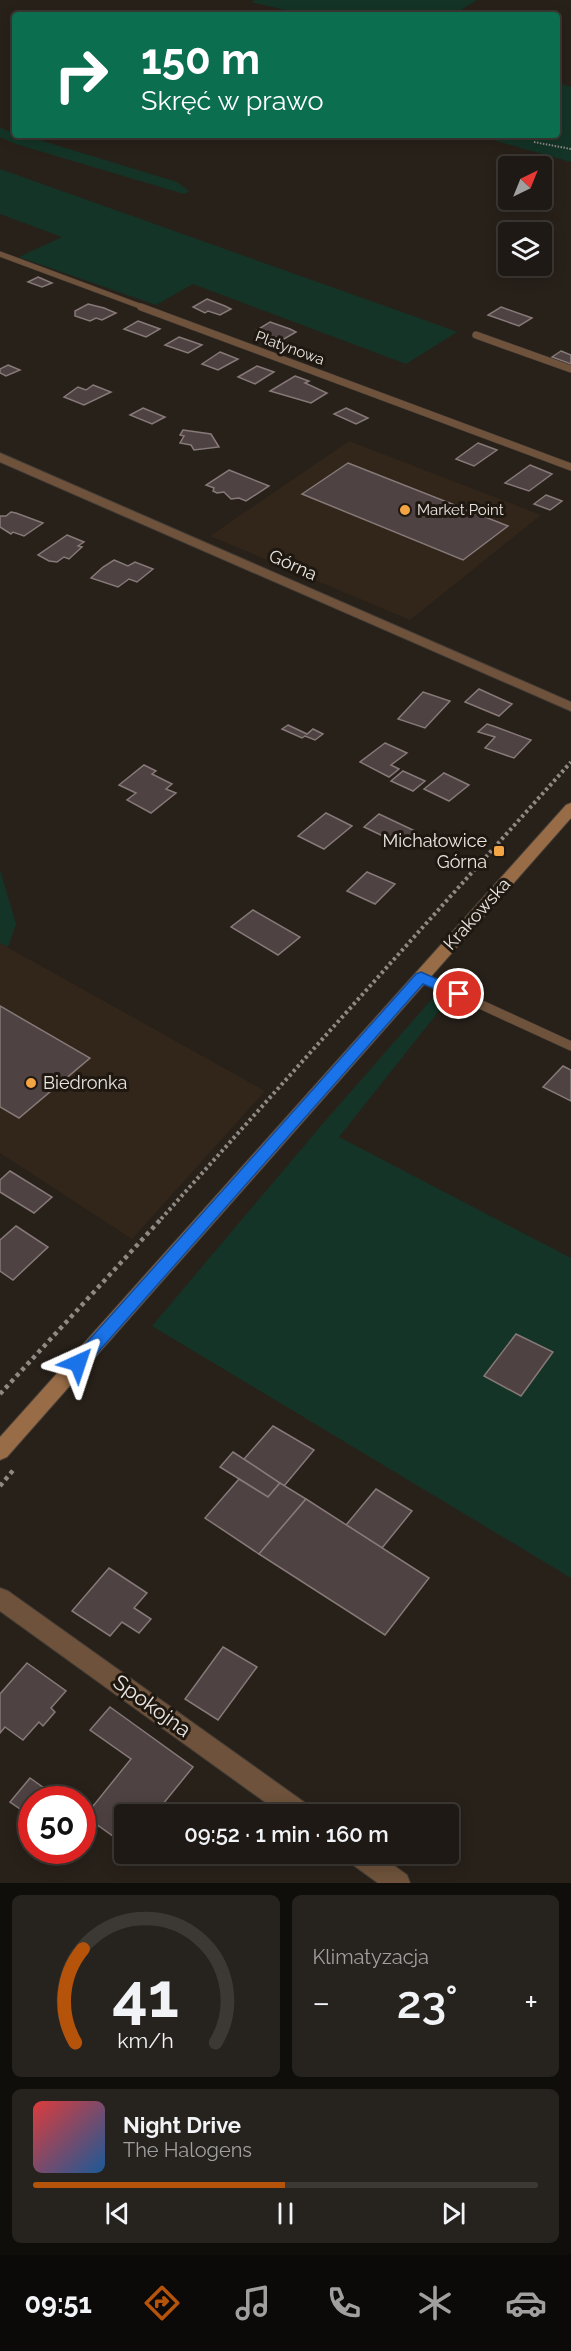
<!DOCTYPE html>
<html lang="pl">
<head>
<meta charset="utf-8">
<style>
	:root { --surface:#1e1914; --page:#26221d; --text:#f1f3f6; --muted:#a1a0a0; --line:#3c3834; --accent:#b45309 }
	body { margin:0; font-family:Raleway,sans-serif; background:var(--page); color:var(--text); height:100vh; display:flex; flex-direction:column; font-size:22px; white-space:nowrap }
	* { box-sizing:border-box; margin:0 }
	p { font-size:20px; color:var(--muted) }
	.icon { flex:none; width:33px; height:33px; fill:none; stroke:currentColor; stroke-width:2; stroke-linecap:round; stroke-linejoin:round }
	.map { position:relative; height:1883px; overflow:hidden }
	.panel { display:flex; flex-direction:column; gap:12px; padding:12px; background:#100e0b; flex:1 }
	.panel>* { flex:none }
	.guide { position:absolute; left:12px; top:12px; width:548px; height:126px; border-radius:6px; box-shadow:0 3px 15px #0003,0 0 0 2px var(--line); background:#0b6e4f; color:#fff; overflow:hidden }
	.needle { width:39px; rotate:43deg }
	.fabs { position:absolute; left:498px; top:156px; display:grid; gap:12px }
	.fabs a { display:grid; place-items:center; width:54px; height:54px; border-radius:6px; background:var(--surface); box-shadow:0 3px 15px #0003,0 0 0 2px var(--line); font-size:30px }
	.speed { position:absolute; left:18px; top:1786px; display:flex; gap:12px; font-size:30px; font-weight:700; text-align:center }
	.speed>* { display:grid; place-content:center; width:78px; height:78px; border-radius:50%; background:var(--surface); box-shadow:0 3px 15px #0003,0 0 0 2px var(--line); line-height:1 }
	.speed .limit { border:9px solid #d22; background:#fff; color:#111 }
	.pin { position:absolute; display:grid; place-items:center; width:51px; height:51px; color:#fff; margin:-26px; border:3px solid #fff; border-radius:50%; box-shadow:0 2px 6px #0007 }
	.me { position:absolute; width:66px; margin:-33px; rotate:42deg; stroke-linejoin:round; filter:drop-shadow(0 0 4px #0008) }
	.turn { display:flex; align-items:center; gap:21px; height:126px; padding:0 30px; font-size:27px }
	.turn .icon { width:78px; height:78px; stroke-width:2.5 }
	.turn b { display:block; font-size:42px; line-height:51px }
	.big { font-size:45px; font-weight:600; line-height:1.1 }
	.panel .card { flex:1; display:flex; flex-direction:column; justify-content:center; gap:9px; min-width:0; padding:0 21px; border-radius:9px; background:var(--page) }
	.panel .dial { align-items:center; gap:0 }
	.dial svg { height:156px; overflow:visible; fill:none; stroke:var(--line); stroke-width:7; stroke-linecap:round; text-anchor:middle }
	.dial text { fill:var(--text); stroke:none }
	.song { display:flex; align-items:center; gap:18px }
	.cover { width:72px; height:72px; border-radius:9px; background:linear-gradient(135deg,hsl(0 70% 55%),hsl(210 70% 35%)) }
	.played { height:6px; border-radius:3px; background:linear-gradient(90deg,var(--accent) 50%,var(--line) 50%) }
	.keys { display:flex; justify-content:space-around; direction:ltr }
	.heat { display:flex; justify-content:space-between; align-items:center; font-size:33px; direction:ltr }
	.panel .tiles { flex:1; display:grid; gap:12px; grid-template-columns:1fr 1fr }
	.card:last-child { grid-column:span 2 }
	.trip { position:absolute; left:114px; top:1804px; width:345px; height:60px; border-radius:6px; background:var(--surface); box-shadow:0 3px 15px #0003,0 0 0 2px var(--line); font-weight:600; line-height:60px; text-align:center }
	.dock { display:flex; height:96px; justify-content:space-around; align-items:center; background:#0c0a08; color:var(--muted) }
	.dock .icon { width:42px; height:42px }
	.dock .active { color:var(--accent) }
	.dock b { font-size:27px; color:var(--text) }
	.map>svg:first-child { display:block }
</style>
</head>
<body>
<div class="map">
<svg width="571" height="1883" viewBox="0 0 571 1883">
	<rect width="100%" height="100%" fill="#28211a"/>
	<!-- built -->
	<g fill="#312619">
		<polygon points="349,441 541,515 410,620 210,536"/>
		<polygon points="0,943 265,1091 132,1239 0,1153"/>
	</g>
	<!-- green -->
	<g fill="#143427">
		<polygon points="255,0 477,0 461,10 480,15 307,15 251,2"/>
		<polygon points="557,82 571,87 571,162 475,135 556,135"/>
		<polygon points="0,128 15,133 15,135 23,135 177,182 189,191 184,194 16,144 0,137"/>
		<polygon points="0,169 430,322 457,332 406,364 193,284 156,305 19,257 62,237 0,214"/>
		<polygon points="0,870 16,924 8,947 0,943"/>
		<polygon points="438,992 450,997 339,1137 571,1258 571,1578 152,1326 320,1127"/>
	</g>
	<!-- building -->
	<g fill="#4f4242" stroke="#867978" stroke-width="1.5">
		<polygon points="38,277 52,283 42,287 28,282"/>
		<polygon points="207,299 225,306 231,309 220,315 208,311 205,313 193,307"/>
		<polygon points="88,304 104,308 116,313 102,320 96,318 90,321 75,316 75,311"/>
		<polygon points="501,307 532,318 519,326 488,315"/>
		<polygon points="138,321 160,329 146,337 124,329"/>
		<polygon points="270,322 290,329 296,332 284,339 270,336 257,330"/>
		<polygon points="179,337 202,345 188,353 165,345"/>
		<polygon points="561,351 571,355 571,364 552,357"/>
		<polygon points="220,352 238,359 218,370 202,364"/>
		<polygon points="8,365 20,370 6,376 0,373 0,369"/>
		<polygon points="257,366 274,372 255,384 238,377"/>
		<polygon points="295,376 309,381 305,383 327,393 311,403 270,391"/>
		<polygon points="93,385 111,392 84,405 64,397 78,387 86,390"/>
		<polygon points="143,408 165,417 152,424 130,415"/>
		<polygon points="346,408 368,418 356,424 334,414"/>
		<polygon points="183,430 211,434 219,447 194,450 191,445 180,443 184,436 180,435"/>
		<polygon points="478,443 497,450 474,466 456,459"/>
		<polygon points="348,463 508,526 463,560 302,494"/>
		<polygon points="530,465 552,474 529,491 505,483"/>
		<polygon points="229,470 269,486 246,501 239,498 231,499 224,492 217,493 213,491 214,488 206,485"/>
		<polygon points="546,495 562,501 550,510 534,504"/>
		<polygon points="11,512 16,513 43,523 24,536 13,532 11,534 0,527 0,516 6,516"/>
		<polygon points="67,535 84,542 78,546 82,547 69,559 64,557 57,562 49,561 38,555"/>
		<polygon points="114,560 128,566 135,562 153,569 137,582 129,579 118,587 91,578 103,567"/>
		<polygon points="479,689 512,704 499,716 465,702"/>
		<polygon points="423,692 450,701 425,728 398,719"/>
		<polygon points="487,724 496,727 531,740 514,758 485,748 495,737 478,732"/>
		<polygon points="288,725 307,734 313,729 323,734 315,740 305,736 302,738 282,729"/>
		<polygon points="385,743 407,753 391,765 399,769 389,777 360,762"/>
		<polygon points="144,765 156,771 152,774 172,784 166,789 176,793 151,813 127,800 136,793 119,785"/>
		<polygon points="403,771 425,781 413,791 391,781"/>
		<polygon points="444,773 469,785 449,801 424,789"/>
		<polygon points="326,813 352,826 324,849 298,836"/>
		<polygon points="379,814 415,831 400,844 364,827"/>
		<polygon points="367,872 395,884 375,904 347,891"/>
		<polygon points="253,910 300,937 278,955 231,927"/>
		<polygon points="0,1006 90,1058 19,1118 0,1107"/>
		<polygon points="563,1066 571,1070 571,1101 543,1087"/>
		<polygon points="10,1171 52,1197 34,1213 0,1192 0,1180"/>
		<polygon points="16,1226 48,1247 13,1280 0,1271 0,1240"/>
		<polygon points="516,1334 553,1352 521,1396 484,1376"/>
		<polygon points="273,1426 314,1450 284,1486 244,1459"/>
		<polygon points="233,1452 280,1483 268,1497 220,1467"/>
		<polygon points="239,1479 268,1497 280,1483 306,1499 259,1554 205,1518"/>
		<polygon points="376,1489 412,1511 382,1548 346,1525"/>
		<polygon points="306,1499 429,1578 385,1635 259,1554"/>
		<polygon points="109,1568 147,1593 134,1608 151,1619 139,1633 122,1622 110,1636 72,1611"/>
		<polygon points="223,1647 257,1667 218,1720 185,1699"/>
		<polygon points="27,1663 66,1691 51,1708 55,1712 43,1726 39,1722 23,1740 5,1727 0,1733 0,1694"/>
		<polygon points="110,1707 193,1767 154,1815 124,1815 124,1844 85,1816 131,1759 90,1730"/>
		<polygon points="30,1778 61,1800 32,1800 32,1817 10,1802"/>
	</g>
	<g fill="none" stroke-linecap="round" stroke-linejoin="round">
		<defs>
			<polyline id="service-far2" points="0,254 145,308"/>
			<g id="service-far1">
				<polyline points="141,307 571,467"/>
				<polyline points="476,335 571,369"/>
			</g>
			<polyline id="service" points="421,977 571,1046"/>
			<g id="minor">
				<polygon points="0,1588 8,1591 311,1807 315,1815 283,1815 0,1611"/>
				<polygon points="346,1854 378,1854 407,1875 410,1883 378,1883 349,1862"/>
			</g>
			<polygon id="tertiary" points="0,453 571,702 571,711 0,462"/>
			<polygon id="secondary" points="571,803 571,818 7,1457 0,1460 0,1437 566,805"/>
		</defs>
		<!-- service-far2 casing -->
		<use href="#service-far2" stroke="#433c36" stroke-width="6"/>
		<!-- service-far1 casing -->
		<use href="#service-far1" stroke="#433c36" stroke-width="8"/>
		<!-- service casing -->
		<use href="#service" stroke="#433c36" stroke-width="10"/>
		<!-- minor casing -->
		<use href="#minor" stroke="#433c36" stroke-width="2"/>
		<!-- tertiary casing -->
		<use href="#tertiary" stroke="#433c36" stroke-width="2"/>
		<!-- secondary casing -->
		<use href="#secondary" stroke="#433c36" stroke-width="2"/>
		<!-- path-far2 -->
		<polyline stroke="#8f8984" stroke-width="2" stroke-dasharray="1.5 1.5" stroke-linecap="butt" points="534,142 571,149"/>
		<!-- path-far1 -->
		<polyline stroke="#8f8984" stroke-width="4" stroke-dasharray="3 3" stroke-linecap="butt" points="161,1219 571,762"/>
		<!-- path -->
		<g stroke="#8f8984" stroke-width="4.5" stroke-dasharray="4 4" stroke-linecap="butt">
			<polyline points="0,1394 162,1218"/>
			<polyline points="0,1486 15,1468"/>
		</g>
		<!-- service-far2 -->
		<use href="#service-far2" stroke="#6e523b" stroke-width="5"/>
		<!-- service-far1 -->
		<use href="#service-far1" stroke="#6e523b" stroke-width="7"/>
		<!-- service -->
		<use href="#service" stroke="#6e523b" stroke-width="9"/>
		<!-- minor -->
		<use href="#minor" fill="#6e523b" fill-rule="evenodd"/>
		<!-- tertiary -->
		<use href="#tertiary" fill="#6e523b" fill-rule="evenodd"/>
		<!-- secondary -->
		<use href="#secondary" fill="#986c47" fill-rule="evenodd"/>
	</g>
	<!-- route -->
	<polygon fill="#1a73e8" stroke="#114b97" stroke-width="1.5" points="421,972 464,991 466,994 459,999 423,984 84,1368 78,1370 72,1368 70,1363 72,1359 416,974"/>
	<!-- markers -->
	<g fill="#f3a443" stroke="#1e1811" stroke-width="2">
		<circle cx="405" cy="510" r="6"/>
		<rect x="493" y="845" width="12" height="12" rx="3"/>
		<circle cx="31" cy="1083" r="6"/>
	</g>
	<g text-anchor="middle" stroke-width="6" stroke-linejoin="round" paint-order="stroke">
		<!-- far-street labels -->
		<g font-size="15" fill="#eae5e0" stroke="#1e1811">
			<text transform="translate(290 348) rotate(20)" y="5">Platynowa</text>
		</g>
		<!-- far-poi labels -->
		<g font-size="15" fill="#eae5e0" stroke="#1e1811" text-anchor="start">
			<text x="417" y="515">Market Point</text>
		</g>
		<!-- street labels -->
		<g font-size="18" fill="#eae5e0" stroke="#1e1811">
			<text transform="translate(293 565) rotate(24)" y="6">Górna</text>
			<text transform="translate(477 914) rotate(-48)" y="6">Krakowska</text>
		</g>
		<!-- poi labels -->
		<g font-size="18" fill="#eae5e0" stroke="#1e1811" text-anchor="end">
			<text x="487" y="847">Michałowice<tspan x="487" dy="21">Górna</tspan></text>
			<text x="43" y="1089" text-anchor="start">Biedronka</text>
		</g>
		<!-- near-street labels -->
		<g font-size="21" fill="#eae5e0" stroke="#1e1811">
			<text transform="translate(152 1706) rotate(36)" y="7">Spokojna</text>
		</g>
	</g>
</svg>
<div class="fabs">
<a><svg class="needle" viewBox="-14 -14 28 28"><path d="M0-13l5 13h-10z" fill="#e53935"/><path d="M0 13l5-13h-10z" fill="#a1a0a0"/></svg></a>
<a><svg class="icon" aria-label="layers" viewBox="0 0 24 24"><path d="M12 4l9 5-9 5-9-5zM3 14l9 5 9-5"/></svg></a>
</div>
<div class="speed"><div class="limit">50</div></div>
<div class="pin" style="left:459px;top:994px;background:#d93025"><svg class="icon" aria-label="arrive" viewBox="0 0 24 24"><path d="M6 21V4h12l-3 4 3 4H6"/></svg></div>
<svg class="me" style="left:78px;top:1363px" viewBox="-20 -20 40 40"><path d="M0-17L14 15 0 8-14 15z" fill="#1a73e8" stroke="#fff" stroke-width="4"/></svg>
<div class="trip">09:52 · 1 min · 160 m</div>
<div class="guide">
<div class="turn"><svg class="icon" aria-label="right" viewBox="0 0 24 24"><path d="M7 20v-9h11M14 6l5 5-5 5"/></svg><div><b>150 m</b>Skręć w prawo</div></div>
</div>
</div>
<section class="panel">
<div class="tiles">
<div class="card dial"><svg viewBox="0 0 100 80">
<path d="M14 69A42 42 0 1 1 86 69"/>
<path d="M14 69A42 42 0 0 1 18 21" stroke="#b45309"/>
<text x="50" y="56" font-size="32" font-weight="700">41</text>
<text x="50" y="72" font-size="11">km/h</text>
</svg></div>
<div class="card"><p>Klimatyzacja</p>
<div class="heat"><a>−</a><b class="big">23°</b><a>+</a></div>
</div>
<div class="card">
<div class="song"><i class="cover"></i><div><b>Night Drive</b><p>The Halogens</p></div></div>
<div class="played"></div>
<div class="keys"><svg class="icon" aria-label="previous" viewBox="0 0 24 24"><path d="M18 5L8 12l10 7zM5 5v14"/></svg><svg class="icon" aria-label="pause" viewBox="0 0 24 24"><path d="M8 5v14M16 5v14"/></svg><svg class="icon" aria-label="next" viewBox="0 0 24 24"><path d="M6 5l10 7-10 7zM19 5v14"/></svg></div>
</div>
</div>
</section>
<nav class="dock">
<b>09:51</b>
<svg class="icon active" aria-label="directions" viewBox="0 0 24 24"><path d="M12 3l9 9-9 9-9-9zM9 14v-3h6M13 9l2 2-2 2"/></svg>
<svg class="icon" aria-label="music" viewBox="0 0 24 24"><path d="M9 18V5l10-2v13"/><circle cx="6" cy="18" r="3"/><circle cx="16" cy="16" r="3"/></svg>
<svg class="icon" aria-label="phone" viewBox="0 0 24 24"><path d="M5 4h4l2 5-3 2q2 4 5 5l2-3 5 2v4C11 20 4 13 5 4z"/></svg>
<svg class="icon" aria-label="climate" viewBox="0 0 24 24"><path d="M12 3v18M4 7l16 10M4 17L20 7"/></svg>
<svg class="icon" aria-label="car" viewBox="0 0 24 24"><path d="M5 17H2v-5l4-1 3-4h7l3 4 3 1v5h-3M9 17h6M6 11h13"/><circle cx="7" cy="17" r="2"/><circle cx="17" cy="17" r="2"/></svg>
</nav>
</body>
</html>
